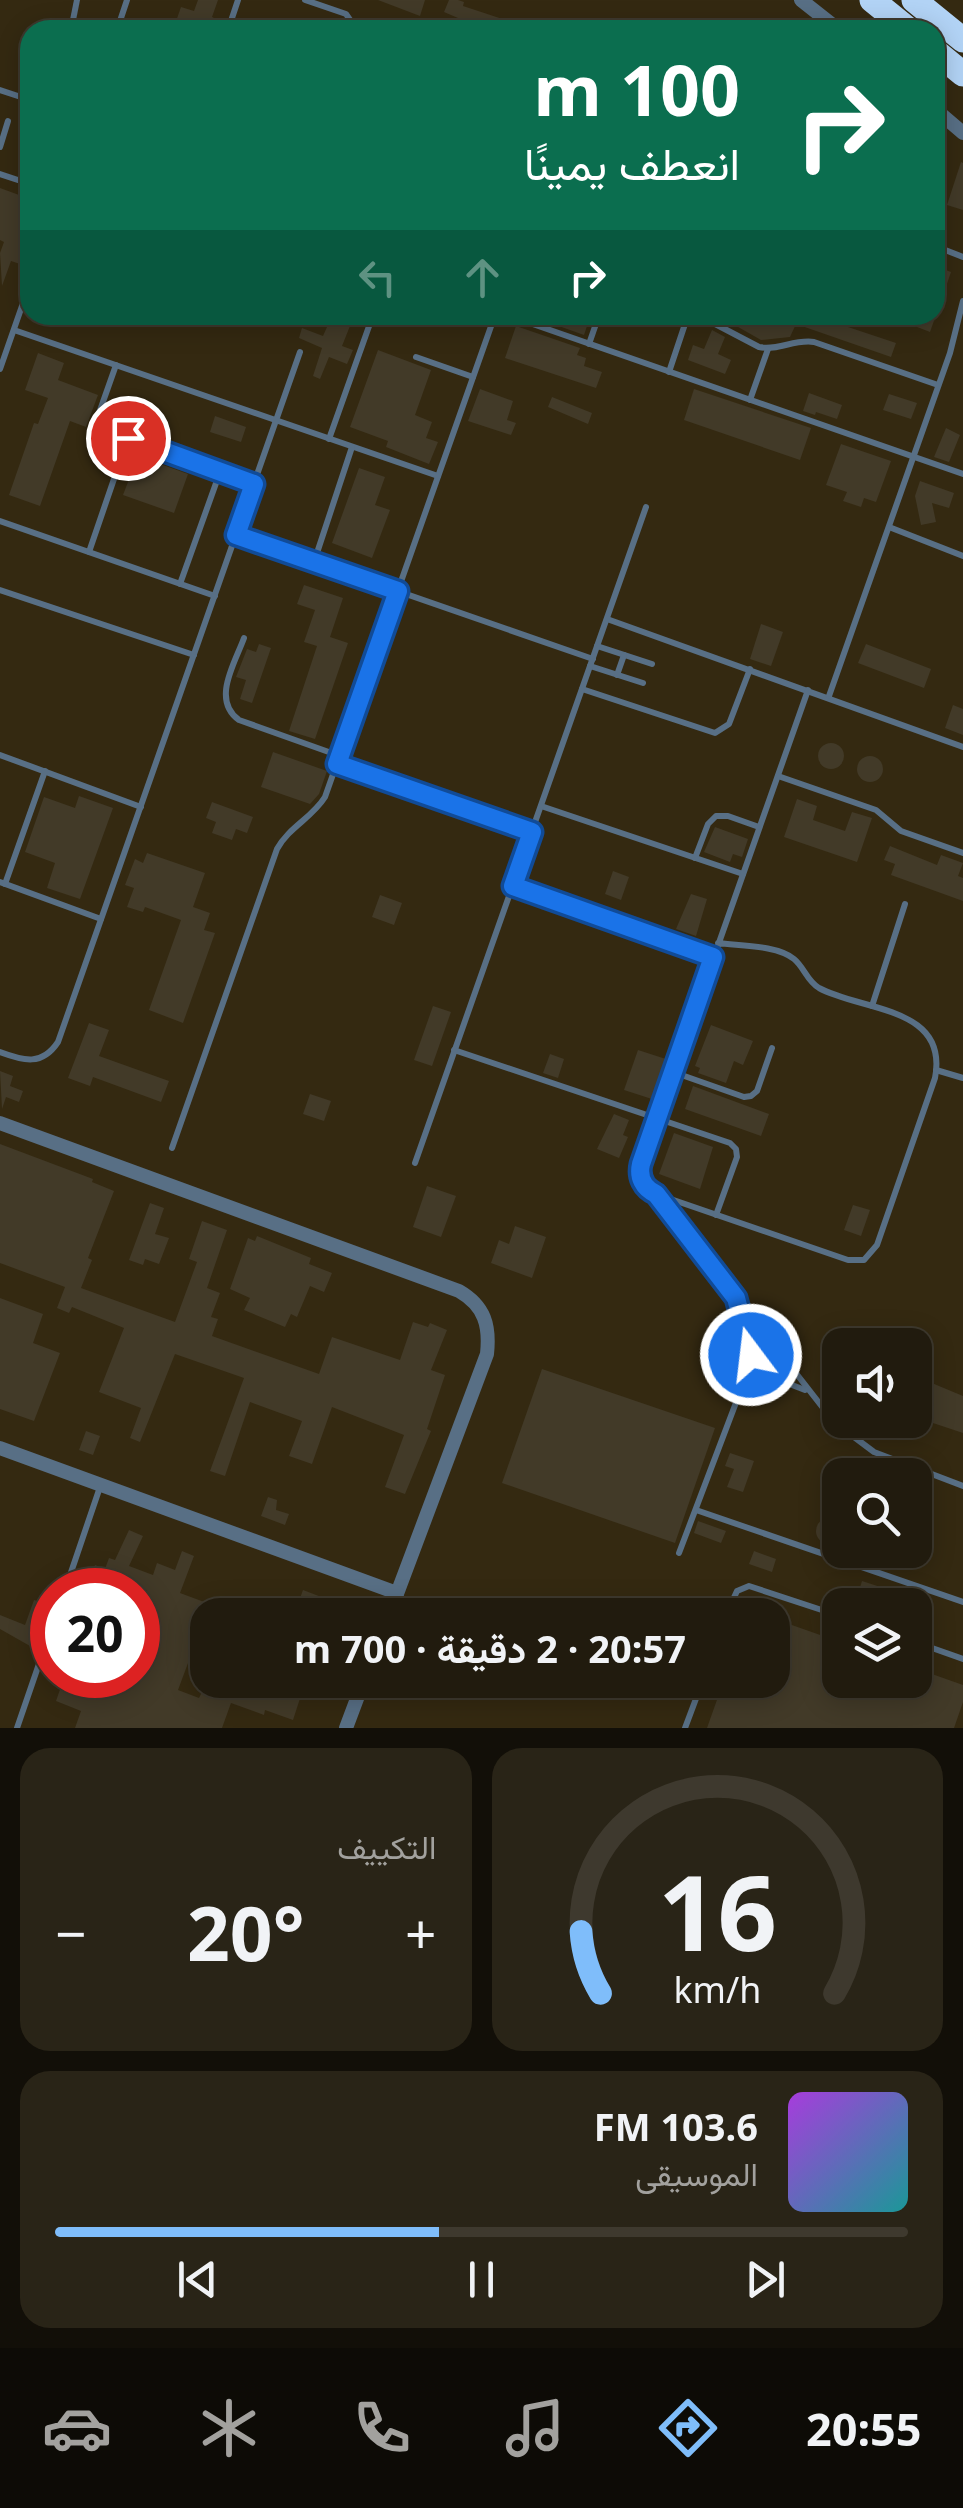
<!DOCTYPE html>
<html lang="ar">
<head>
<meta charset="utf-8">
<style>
	:root { --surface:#211b0e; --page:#292417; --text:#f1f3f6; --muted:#a2a19e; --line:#3e392e; --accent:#7fbdfa }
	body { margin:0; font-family:"Noto Sans",Vazirmatn,sans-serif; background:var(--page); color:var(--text); direction:rtl; height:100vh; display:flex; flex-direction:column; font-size:38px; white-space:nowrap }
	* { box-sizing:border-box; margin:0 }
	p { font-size:32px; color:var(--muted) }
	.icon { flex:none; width:55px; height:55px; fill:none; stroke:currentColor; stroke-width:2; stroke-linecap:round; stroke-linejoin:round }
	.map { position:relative; height:1728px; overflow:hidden; direction:ltr }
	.drawer { display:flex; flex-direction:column; gap:20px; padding:20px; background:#120f08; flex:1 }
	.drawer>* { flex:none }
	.top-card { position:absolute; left:20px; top:20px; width:925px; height:305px; border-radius:30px; box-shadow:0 5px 25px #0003,0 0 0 2px var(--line); direction:rtl; background:#0b6e4f; color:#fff; overflow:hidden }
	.fabs { position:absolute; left:822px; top:1328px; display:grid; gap:20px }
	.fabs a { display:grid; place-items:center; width:110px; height:110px; border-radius:20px; background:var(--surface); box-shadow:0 5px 25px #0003,0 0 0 2px var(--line); font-size:50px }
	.speed { position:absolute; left:30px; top:1568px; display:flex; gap:20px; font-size:50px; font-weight:700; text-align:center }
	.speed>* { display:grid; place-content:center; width:130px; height:130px; border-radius:50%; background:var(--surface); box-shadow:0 5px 25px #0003,0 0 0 2px var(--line); line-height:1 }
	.speed .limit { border:15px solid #d22; background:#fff; color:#111 }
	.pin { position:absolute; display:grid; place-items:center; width:85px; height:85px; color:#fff; margin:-42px; border:5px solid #fff; border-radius:50%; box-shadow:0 2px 10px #0007 }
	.me { position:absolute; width:110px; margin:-55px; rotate:345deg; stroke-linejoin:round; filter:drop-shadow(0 0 8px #0008) }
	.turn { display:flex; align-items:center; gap:35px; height:210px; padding:0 40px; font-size:45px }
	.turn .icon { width:130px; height:130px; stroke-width:2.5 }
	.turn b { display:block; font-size:70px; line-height:85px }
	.lanes { display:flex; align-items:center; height:95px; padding:0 40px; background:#0003; justify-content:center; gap:50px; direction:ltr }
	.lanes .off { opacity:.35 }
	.big { font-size:75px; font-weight:700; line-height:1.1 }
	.drawer .card { flex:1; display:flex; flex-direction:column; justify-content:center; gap:15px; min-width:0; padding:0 35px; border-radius:30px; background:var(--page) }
	.drawer .dial { align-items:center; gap:0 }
	.dial svg { height:260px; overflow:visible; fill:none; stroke:var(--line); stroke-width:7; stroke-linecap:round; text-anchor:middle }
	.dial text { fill:var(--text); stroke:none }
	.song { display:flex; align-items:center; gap:30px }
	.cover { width:120px; height:120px; border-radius:15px; background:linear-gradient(135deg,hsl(280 70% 55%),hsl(180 70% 35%)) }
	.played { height:10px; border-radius:5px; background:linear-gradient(90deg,var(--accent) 45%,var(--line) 45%) }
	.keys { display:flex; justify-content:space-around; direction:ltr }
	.heat { display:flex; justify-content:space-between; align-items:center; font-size:55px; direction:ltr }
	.drawer .tiles { flex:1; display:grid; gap:20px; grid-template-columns:1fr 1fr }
	.card:last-child { grid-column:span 2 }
	.trip { position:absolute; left:190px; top:1598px; width:600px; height:100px; border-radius:30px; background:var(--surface); box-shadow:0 5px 25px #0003,0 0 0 2px var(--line); font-weight:700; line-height:100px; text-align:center; direction:rtl }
	.dock { display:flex; height:160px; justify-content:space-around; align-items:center; background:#0d0b06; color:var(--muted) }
	.dock .icon { width:70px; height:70px }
	.dock .current { color:var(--accent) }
	.dock b { font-size:45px; color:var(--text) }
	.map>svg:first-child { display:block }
</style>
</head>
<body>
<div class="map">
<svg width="963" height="1728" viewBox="0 0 963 1728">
	<rect width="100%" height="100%" fill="#2c2413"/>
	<!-- built -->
	<path fill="#342911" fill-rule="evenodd" d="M 0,0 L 963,0 L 963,1728 L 0,1728 ZM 30,30 L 935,30 L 935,315 L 30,315 ZM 840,1345 L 915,1345 L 915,1420 L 840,1420 ZM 840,1475 L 915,1475 L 915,1550 L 840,1550 ZM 52,1590 L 138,1590 L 138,1675 L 52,1675 ZM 840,1605 L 915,1605 L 915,1680 L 840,1680 ZM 208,1615 L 772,1615 L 772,1680 L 208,1680 Z"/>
	<!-- building -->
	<g fill="#423a28">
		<polygon points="198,0 218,0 212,17 218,20 215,30 173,30 181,7 194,11"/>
		<polygon points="378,0 425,0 420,16"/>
		<polygon points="449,0 458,0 464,2 463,6 527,27 527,30 454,30 458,18 444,12"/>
		<polygon points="961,162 963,163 963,210 947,205"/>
		<polygon points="0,188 30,199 24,226 30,228 30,246 23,265 11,261 2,286 0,253 4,242 0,240"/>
		<polygon points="935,266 951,272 937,313 935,313"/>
		<polygon points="528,315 584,315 590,317 584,335"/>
		<polygon points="717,315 730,315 749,323 752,315 812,315 896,343 891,357 796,324 790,337 761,340"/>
		<polygon points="886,315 936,315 930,332"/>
		<polygon points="331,318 350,326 342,346 353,350 347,364 329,357 320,379 313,376 322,348 299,338 302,328 323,336"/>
		<polygon points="516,326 580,348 577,355 586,358 584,366 602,372 596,388 505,358"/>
		<polygon points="712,330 725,337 718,354 731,360 725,374 688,360 693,345 704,349"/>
		<polygon points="378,350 431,370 415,415 432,422 426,438 438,442 429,464 386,447 388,441 350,427"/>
		<polygon points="38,353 64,363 58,380 98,395 86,427 70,421 40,506 9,495 34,423 38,424 48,398 25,390"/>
		<polygon points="480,389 513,401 507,420 516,423 511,435 468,421"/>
		<polygon points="694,389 811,428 800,460 684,420"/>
		<polygon points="809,393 842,405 837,419 816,412 815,415 803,411"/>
		<polygon points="889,394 917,403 911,419 883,410"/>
		<polygon points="552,397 592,413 588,424 548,407"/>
		<polygon points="215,416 246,427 241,442 210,432"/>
		<polygon points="946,428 960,435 949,462 934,457"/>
		<polygon points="841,444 891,461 876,502 864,498 861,507 843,501 847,492 826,485"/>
		<polygon points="138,456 188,474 174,513 123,495"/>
		<polygon points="359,468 385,477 375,505 390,510 372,558 332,543"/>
		<polygon points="920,481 954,493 949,508 932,503 936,522 921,525 915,496"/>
		<polygon points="304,585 343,598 330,637 348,643 315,739 289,731 317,646 304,642 315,610 297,604"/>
		<polygon points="761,624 783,632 771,666 750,659"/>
		<polygon points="259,644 271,648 252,703 240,699 246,680 236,677 247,649 256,652"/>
		<polygon points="866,644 931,669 924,688 858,663"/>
		<polygon points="953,705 963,709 963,735 945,728"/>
		<circle cx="831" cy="756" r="13"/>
		<polygon points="273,752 327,771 319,794 310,804 261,787"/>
		<circle cx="870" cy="769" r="13"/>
		<polygon points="79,796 113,808 80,899 47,888 55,863 25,852 44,797 75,808"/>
		<polygon points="797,799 817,806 813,820 845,831 852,812 872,818 857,862 784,837"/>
		<polygon points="212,802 253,817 247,833 236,829 232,840 212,833 216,822 206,818"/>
		<polygon points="715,827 748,839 742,857 733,854 730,862 704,852"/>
		<polygon points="890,846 937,865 941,855 963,863 958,876 963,878 963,901 891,875 895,864 884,860"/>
		<polygon points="147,853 205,873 193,907 210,913 204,930 215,933 183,1023 149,1010 181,920 145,907 143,912 127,907 134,888 125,885 135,859 143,863"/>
		<polygon points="613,871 629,877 621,900 605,894"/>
		<polygon points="691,894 707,899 696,936 676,929"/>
		<polygon points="380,895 402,903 394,925 372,917"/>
		<polygon points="433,1006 451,1012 432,1066 414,1060"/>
		<polygon points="89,1023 109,1030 99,1056 169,1081 161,1102 93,1077 90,1086 68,1078"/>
		<polygon points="711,1025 753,1041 743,1065 734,1061 726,1083 698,1073 700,1068 695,1066"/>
		<polygon points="638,1050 669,1060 655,1100 624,1090"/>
		<polygon points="550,1054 564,1059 558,1078 543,1073"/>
		<polygon points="0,1071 13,1076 10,1086 23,1091 19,1102 6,1097 2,1109"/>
		<polygon points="693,1086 769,1114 761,1136 685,1109"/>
		<polygon points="310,1094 331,1101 324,1121 303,1114"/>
		<polygon points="614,1114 629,1120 623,1135 628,1137 619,1158 597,1149"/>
		<polygon points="674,1133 713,1147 700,1189 659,1174"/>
		<polygon points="0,1144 93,1179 92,1182 114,1191 88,1258 92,1260 81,1288 175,1322 197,1262 189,1259 202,1221 227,1230 207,1288 220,1293 211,1317 218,1319 212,1336 319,1374 332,1337 400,1360 413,1322 428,1327 430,1323 447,1330 431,1370 445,1375 427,1429 431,1431 405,1494 385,1487 404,1435 332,1407 312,1464 289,1456 302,1421 250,1402 225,1476 210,1471 244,1378 175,1354 140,1442 130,1438 141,1408 99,1392 124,1328 72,1307 69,1313 57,1308 65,1287 0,1263"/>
		<polygon points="427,1186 456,1196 441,1237 413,1227"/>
		<polygon points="150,1203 164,1208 155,1234 169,1238 159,1264 145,1259 143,1265 129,1260"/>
		<polygon points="853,1205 870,1210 861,1236 844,1230"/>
		<polygon points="515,1226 546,1237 532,1278 491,1263 499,1240 509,1244"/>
		<polygon points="257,1236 311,1258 309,1264 332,1273 324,1292 310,1286 297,1317 291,1314 285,1327 244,1310 250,1298 230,1289 248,1238 255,1241"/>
		<polygon points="0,1298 43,1314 33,1343 60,1353 34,1421 0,1409"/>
		<polygon points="542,1369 715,1428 675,1543 502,1483"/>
		<polygon points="927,1381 963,1396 963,1433 915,1417 915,1392 922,1395"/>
		<polygon points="86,1431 100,1436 93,1455 79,1450"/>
		<polygon points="730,1453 754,1461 743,1492 727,1487 734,1469 725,1466"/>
		<polygon points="268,1497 277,1500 276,1510 289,1514 285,1525 261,1516"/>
		<circle cx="829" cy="1531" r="13"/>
		<polygon points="698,1521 726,1531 721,1543 694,1533"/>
		<polygon points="129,1530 143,1536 129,1566 153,1575 157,1563 175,1570 182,1551 194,1556 180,1593 215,1606 211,1615 208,1615 208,1625 196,1657 191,1655 178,1690 199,1698 208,1680 306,1680 293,1720 265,1710 264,1715 231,1703 222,1728 75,1728 81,1711 56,1701 65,1675 138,1675 138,1617 147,1590 86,1590 95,1565 105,1569 109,1558 115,1560"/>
		<polygon points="754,1551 776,1559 772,1572 749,1564"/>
		<polygon points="862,1581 902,1594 899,1605 873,1605 856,1600"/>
		<polygon points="303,1590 366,1614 366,1615 294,1615"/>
		<polygon points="34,1600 45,1604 30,1646 0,1629 0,1615 25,1625"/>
		<polygon points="772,1618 840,1642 840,1680 915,1680 915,1668 963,1685 963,1702 954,1728 707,1728 724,1680 772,1680"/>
	</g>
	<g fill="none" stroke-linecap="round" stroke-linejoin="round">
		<!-- lane -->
		<g stroke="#586f85" stroke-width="6">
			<polyline points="305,0 346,14 357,30"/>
			<polyline points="71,30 77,0"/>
			<polyline points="117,30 127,0"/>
			<polyline points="228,30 238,0"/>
			<polyline points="0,90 30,100"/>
			<polyline points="0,147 8,121"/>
			<polyline points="0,174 30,184"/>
			<polyline points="935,246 963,257"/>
			<polyline points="507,315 963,474"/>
			<path d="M 698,315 L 759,347 C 778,351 794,339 814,342 L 938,385"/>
			<polyline points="14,330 438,476"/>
			<polyline points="589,344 599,315"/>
			<polyline points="416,357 473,377"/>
			<polyline points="116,365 98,416 103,429 254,484"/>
			<polyline points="0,369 30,283"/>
			<polyline points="669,372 688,315"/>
			<polyline points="750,400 768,349"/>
			<polyline points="329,439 373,315"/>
			<polyline points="0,521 215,596"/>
			<polyline points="889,527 963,556"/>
			<polyline points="236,535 593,659"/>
			<polyline points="89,552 128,438"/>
			<polyline points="314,562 352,447"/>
			<polyline points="180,584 220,472"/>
			<polyline points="0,590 194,655"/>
			<polyline points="607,619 963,747"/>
			<path d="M 244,638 C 235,663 211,700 239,720 L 340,756"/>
			<polyline points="597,646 652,664"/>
			<polyline points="590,666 643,683"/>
			<polyline points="617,675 624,655"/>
			<polyline points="582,689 715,733 729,724 750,669"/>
			<polyline points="829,696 950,353 963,301"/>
			<polyline points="0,755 141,807"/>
			<polyline points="337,764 532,832"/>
			<polyline points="778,776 876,810 901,831 963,853"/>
			<polyline points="541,806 743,874"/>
			<polyline points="695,858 708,824 716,816 728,816 759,827"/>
			<polyline points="0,882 101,919"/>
			<polyline points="5,884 45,771"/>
			<polyline points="513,886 713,957"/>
			<path d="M 718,943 C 740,946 777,945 794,959 C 804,967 807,981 819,988 C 861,1011 949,1006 935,1078 L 877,1245 L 864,1260 L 848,1260 L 656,1194 C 643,1188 638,1177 641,1164 L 808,690"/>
			<polyline points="872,1006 905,904"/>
			<polyline points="454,1050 730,1143 736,1149 737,1157 716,1215"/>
			<path d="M 0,1052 C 24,1061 42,1066 58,1042 L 300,352"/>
			<polyline points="936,1070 963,1078"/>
			<polyline points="673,1072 744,1097 751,1096 757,1091 772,1048"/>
			<path d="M 172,1148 L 277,849 C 289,827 312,818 325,797 L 495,315"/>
			<polyline points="415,1163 646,507"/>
			<polyline points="657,1195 834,1422 874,1452 963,1486"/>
			<polyline points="753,1377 779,1380 805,1390"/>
			<polyline points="696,1510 963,1602"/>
			<polyline points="679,1553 737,1400 753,1377 738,1304"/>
			<polyline points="65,1590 100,1487"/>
			<polyline points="726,1615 737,1591 749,1586 840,1616"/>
			<polyline points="915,1642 963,1659"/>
			<polyline points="17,1728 52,1626"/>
			<polyline points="685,1728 703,1680"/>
		</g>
		<!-- street -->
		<g stroke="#586f85" stroke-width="14">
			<polyline points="801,0 839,30"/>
			<polyline points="935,109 963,133"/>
			<path d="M 0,1123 L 459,1291 C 485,1306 490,1326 487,1354 L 389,1615"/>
			<polyline points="0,1448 397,1593"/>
			<polyline points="346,1728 364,1680"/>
		</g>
		<!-- highway -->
		<g stroke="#b2d3f5" stroke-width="25">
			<polyline points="872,0 909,30"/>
			<polyline points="914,0 963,40"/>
			<polyline points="935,51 963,74"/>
		</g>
	</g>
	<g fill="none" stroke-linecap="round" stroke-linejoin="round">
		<defs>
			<path id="route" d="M 128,438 L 254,484 L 236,535 L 398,591 L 337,764 L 532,832 L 513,886 L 713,957 L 641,1164 C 638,1177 643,1188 656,1194 L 736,1298 L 751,1355"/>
		</defs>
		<!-- route casing -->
		<use href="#route" stroke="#114b97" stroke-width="25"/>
		<!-- route -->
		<use href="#route" stroke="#1a73e8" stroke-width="18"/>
	</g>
</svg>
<div class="fabs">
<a><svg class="icon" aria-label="sound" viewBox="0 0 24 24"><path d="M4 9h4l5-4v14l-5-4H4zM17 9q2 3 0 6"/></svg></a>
<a><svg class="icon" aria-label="search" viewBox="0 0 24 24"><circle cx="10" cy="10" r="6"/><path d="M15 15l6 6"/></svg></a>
<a><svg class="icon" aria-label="layers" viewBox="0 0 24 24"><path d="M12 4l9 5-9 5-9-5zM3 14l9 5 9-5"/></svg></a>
</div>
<div class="speed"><div class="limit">20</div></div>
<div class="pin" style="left:128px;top:438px;background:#d93025"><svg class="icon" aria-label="arrive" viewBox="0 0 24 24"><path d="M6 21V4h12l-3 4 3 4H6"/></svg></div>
<svg class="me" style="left:751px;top:1355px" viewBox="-20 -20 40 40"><circle r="17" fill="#1a73e8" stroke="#fff" stroke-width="3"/><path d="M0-11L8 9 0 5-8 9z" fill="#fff"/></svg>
<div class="trip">20:57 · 2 دقيقة · 700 m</div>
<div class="top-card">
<div class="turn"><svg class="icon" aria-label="right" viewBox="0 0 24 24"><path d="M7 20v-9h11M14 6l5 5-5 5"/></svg><div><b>100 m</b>انعطف يمينًا</div></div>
<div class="lanes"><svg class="icon off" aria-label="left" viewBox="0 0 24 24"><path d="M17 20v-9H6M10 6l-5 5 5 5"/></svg><svg class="icon off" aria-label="ahead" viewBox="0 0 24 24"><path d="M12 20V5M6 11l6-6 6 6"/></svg><svg class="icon" aria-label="right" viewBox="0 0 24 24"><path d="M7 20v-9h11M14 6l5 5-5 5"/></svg></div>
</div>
</div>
<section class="drawer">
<div class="tiles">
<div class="card dial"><svg viewBox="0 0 100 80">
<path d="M14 69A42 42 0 1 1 86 69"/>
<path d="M14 69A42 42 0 0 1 8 50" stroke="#7fbdfa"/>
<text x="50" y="56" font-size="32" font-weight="700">16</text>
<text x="50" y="72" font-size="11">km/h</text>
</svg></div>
<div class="card"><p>التكييف</p>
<div class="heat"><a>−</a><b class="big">20°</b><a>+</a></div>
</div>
<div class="card">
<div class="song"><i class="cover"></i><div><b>103.6 FM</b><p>الموسيقى</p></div></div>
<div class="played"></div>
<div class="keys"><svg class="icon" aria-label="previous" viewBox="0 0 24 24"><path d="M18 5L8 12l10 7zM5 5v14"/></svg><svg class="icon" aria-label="pause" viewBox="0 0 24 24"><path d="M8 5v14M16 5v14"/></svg><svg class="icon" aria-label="next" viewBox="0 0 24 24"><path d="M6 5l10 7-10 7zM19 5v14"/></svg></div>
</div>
</div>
</section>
<nav class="dock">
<b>20:55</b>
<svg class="icon current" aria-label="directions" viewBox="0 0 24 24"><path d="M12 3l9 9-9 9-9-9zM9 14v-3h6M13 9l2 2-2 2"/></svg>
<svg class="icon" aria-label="music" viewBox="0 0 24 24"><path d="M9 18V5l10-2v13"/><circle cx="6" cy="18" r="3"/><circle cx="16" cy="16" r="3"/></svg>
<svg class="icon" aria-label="phone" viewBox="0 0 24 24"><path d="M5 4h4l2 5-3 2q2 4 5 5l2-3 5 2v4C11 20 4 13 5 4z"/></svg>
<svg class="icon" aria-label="climate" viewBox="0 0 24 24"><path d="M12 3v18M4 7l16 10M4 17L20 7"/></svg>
<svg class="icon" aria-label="car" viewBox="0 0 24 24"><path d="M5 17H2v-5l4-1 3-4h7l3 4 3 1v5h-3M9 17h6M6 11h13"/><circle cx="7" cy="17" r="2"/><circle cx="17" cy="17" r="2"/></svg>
</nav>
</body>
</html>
